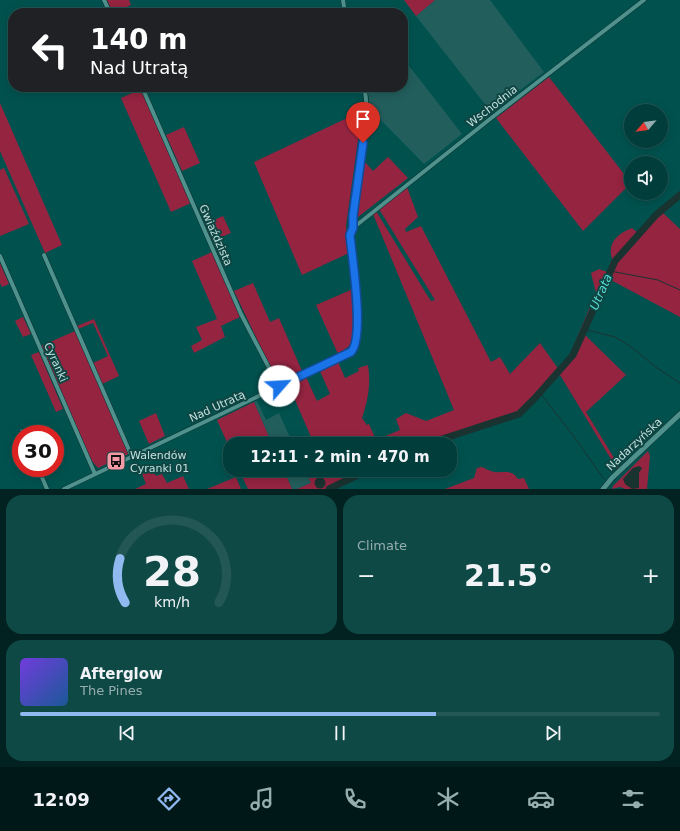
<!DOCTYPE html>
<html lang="en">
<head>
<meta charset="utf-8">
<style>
	:root { --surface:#013e3b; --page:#0f4946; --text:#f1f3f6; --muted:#96aeaf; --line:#235755; --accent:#90b9f0 }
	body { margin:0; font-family:"DejaVu Sans",sans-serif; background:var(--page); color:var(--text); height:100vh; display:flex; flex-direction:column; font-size:15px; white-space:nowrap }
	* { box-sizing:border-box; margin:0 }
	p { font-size:13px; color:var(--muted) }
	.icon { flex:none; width:22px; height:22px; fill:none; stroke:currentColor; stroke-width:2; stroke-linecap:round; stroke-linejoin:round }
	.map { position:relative; height:489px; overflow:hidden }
	.sheet { display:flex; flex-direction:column; gap:6px; padding:6px; background:#012220; flex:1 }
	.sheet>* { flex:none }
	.guide { position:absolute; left:8px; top:8px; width:400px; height:84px; border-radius:16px; box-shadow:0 2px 10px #0003,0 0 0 1px var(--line); background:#202124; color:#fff; overflow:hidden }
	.needle { width:26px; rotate:242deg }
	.buttons { position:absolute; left:624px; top:104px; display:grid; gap:8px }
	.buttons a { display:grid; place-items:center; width:44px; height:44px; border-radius:50%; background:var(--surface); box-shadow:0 2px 10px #0003,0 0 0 1px var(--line); font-size:20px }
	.speed { position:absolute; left:12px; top:425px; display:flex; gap:8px; font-size:20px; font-weight:700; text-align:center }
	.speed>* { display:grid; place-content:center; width:52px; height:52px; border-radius:50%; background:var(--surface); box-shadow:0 2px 10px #0003,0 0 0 1px var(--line); line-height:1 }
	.speed .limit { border:6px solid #d22; background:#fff; color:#111 }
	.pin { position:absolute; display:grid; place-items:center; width:34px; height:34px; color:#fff; margin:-41px -17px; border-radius:50% 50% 50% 0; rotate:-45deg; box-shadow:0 0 4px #0007 }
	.pin .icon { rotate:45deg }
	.me { position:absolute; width:44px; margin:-22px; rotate:64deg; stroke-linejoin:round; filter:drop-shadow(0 0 3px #0008) }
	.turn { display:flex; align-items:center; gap:14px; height:84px; padding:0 16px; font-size:18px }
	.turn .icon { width:52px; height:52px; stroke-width:2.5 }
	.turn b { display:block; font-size:28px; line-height:34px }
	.big { font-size:30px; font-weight:700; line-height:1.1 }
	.sheet .tile { flex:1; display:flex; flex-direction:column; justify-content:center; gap:6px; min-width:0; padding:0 14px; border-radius:16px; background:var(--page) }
	.sheet .dial { align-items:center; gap:0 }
	.dial svg { height:104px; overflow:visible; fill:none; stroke:var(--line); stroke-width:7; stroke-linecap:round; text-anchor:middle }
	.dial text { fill:var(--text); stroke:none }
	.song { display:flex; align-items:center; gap:12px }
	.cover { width:48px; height:48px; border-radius:6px; background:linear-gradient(135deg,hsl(260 70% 55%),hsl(210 70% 35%)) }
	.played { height:4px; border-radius:2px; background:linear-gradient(90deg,var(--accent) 65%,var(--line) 65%) }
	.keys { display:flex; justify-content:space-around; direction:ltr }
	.heat { display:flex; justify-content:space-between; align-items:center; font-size:22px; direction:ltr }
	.sheet .tiles { flex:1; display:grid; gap:6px; grid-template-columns:1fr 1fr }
	.tile:last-child { grid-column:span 2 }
	.trip { position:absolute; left:223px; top:437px; width:234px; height:40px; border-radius:16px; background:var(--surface); box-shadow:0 2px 10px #0003,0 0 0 1px var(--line); font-weight:700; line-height:40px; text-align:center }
	.dock { display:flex; height:64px; justify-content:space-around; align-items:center; background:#001918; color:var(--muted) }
	.dock .icon { width:28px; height:28px }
	.dock .selected { color:var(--accent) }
	.dock b { font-size:18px; color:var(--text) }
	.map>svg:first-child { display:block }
</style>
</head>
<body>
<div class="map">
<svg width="680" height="489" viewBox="0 0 680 489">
	<rect width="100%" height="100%" fill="#01524f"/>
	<!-- built -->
	<g fill="#225e5c">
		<polygon points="435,0 490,0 544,72 491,112 416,16"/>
		<polygon points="403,58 462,134 424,164 368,107 369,97 366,87 403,87"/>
		<polygon points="257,401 266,420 279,413 293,444 272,444 254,402"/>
		<polygon points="284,470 305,470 311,483 297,489 292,489"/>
	</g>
	<!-- green -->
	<g fill="#952441">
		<polygon points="107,0 129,0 131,5 113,13"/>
		<polygon points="404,0 435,0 416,16"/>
		<polygon points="549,77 631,183 583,231 496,118"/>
		<polygon points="141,89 191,203 171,212 121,98"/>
		<polygon points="0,103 62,245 45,253 0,151"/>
		<polygon points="362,111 346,226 349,253 302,275 254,162"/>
		<polygon points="184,127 200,163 182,171 166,135"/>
		<polygon points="388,157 408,178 358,217 355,216 364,161 373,171"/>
		<polygon points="4,168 29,224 0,236 0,170"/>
		<path d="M 407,187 L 418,217 L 405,229 L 406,232 L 421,226 L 491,362 L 500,357 L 510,374 L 540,343 L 559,370 L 570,354 L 596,293 L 591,273 L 599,269 L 607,272 L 613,261 C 606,245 616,234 632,228 L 638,233 L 656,213 L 680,192 L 680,197 L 663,213 L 680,229 L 680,317 L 609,279 L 598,303 L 585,335 L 626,375 L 586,412 L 619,466 L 617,469 L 560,375 L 520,415 L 434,444 L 314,444 L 289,386 L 306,377 L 317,401 L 330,394 L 320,371 L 338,362 L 345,378 L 359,371 L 358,368 L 368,365 C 371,384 368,400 362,418 L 367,425 L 369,424 L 376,440 L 400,430 L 396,419 L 406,413 L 426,421 L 454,410 L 373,214 L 376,211 L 424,290 L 431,301 L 435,300 L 379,209 Z"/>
		<polygon points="223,216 231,233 212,241 205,224"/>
		<polygon points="212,252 240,317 221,326 225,337 194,353 191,346 202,340 196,327 217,319 192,261"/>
		<polygon points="0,263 9,284 2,287 0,283"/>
		<polygon points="253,283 270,322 279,318 302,371 279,381 273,373 234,291"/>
		<polygon points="353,289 354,340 348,347 338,354 316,305"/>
		<polygon points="23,317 31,334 23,337 15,321"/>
		<polygon points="94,319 119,376 102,384 93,363 108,356 93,323 78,329 77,326"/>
		<polygon points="75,331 128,452 128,454 98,468 91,460 41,346"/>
		<polygon points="39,352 63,409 56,412 31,355"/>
		<polygon points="254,402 272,444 230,444 230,449 217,420"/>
		<polygon points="156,413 165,436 149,444 139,421"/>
		<polygon points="648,451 650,456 647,489 625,489 620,487 612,489 613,486"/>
		<path d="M 482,467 C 486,469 490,471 494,472 C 504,473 512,469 518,479 L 524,478 L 529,489 L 445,489 L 474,478 L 477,468 Z"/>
		<polygon points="153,469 156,476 162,474 167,483 183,476 189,489 135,489 146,484 142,474"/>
		<polygon points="239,470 284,470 292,489 248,489"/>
		<polygon points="305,470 377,470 375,477 368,473 334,489 297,489 311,483"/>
		<polygon points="236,477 241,489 207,489"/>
	</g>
	<!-- water -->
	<g fill="#193331">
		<polygon points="639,466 642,468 639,473 639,488 632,489 625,484 623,479 633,468"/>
		<circle cx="320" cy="483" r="5.5"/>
	</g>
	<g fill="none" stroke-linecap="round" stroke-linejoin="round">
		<!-- stream -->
		<g stroke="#193331" stroke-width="1">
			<polyline points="610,271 658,280 680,290"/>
			<polyline points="583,329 615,337 630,346 657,368 680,383"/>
			<polyline points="540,393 575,438 604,479"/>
			<polyline points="611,488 612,489"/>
		</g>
		<!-- river -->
		<g stroke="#193331" stroke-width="7">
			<polyline points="535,398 573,355 615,261 656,215 680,195"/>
			<polyline points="427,444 519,414 533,400"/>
			<polyline points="329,489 368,470"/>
		</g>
		<defs>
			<g id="minor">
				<polyline points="104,0 110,13"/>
				<polyline points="343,0 345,13"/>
				<polyline points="142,87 241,314 279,387"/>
				<polyline points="353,228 490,119 644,0"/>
				<polyline points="44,255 132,457"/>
				<polyline points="0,256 95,474"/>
				<polyline points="22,431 23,434"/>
				<polyline points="38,468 47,489"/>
				<path d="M 64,489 L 351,352 C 365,338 352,257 350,235 L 353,228 L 353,216 C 358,183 372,117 364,87"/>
			</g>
			<polyline id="tertiary" points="603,489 612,478 680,414"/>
		</defs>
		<!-- minor casing -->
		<use href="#minor" stroke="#0f3331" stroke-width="5"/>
		<!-- tertiary casing -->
		<use href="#tertiary" stroke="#0f3331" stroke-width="6"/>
		<!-- minor -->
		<use href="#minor" stroke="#4f918d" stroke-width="4"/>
		<!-- tertiary -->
		<use href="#tertiary" stroke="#4f918d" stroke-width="5"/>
	</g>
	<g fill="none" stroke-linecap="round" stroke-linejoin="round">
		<defs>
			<path id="route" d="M 279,386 L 351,352 C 365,338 352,257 350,235 L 353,228 L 353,216 L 363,143"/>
		</defs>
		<!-- route casing -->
		<use href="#route" stroke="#114b97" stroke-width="10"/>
		<!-- route -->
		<use href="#route" stroke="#1a73e8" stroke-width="7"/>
	</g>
	<!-- icons -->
	<defs>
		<symbol id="bus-square" viewBox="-11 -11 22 22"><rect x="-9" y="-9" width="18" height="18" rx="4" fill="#f49aa6" stroke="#0f4542"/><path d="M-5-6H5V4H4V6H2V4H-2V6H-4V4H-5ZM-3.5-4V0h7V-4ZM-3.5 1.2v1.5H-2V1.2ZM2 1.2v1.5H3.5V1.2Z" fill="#111"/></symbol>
	</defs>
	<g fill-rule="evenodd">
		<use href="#bus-square" x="105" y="450" width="22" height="22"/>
	</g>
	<g text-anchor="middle" stroke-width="4" stroke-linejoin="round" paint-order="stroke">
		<!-- street labels -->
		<g font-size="11" fill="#c1e1df" stroke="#0f4542">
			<text transform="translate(492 106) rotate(-38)" y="4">Wschodnia</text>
			<text transform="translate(216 235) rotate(66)" y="4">Gwiaździsta</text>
			<text transform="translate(56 362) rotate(66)" y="4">Cyranki</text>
			<text transform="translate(217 406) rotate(-25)" y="4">Nad Utratą</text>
			<text transform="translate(634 444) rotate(-43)" y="4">Nadarzyńska</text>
		</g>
		<!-- poi labels -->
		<g font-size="11" fill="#c1e1df" stroke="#0f4542" text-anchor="start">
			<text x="130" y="459">Walendów<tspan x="130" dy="13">Cyranki 01</tspan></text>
		</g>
		<!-- water labels -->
		<g font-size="12" font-style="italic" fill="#56dad3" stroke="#0f4542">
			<text transform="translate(601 292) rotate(-66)" y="4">Utrata</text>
		</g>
	</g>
</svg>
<div class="buttons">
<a><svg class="needle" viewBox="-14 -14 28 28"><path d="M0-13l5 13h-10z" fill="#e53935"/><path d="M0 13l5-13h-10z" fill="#96aeaf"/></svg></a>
<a><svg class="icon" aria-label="sound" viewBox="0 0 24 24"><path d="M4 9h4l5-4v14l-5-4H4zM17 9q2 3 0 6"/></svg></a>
</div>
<div class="speed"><div class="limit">30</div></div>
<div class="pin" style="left:363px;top:143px;background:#d93025"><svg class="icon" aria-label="arrive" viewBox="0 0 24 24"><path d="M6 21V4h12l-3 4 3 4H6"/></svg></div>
<svg class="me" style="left:279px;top:386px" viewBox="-20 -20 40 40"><circle r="19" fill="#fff"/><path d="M0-13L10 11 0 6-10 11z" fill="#1a73e8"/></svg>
<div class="trip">12:11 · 2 min · 470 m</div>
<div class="guide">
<div class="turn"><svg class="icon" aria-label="left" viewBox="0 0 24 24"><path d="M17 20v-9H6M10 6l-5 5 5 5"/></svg><div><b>140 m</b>Nad Utratą</div></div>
</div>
</div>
<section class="sheet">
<div class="tiles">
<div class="tile dial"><svg viewBox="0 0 100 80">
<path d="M14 69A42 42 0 1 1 86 69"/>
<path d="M14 69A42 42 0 0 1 10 35" stroke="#90b9f0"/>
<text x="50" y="56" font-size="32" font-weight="700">28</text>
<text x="50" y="72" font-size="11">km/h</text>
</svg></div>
<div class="tile"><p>Climate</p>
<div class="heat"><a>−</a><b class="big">21.5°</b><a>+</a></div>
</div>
<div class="tile">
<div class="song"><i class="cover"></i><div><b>Afterglow</b><p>The Pines</p></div></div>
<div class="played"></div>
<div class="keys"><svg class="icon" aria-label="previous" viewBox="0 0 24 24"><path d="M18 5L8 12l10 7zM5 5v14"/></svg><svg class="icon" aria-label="pause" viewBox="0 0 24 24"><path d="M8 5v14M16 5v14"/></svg><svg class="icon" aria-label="next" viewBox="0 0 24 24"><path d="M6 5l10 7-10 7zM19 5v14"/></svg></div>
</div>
</div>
</section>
<nav class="dock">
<b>12:09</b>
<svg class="icon selected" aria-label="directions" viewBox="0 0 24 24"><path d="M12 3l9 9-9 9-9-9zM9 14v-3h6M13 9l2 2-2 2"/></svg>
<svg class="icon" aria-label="music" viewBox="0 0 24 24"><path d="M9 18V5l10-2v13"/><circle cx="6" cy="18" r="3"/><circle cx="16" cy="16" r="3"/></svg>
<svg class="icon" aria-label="phone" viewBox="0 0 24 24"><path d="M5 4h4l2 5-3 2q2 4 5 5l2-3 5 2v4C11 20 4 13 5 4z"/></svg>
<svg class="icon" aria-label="climate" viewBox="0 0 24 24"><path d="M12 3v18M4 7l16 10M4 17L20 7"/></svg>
<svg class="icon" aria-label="car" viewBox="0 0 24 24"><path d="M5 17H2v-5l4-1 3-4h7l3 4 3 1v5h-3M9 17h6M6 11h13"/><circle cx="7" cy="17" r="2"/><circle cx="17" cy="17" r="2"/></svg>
<svg class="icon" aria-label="filters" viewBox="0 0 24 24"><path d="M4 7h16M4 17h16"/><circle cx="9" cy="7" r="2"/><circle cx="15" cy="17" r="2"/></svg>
</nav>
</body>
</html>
